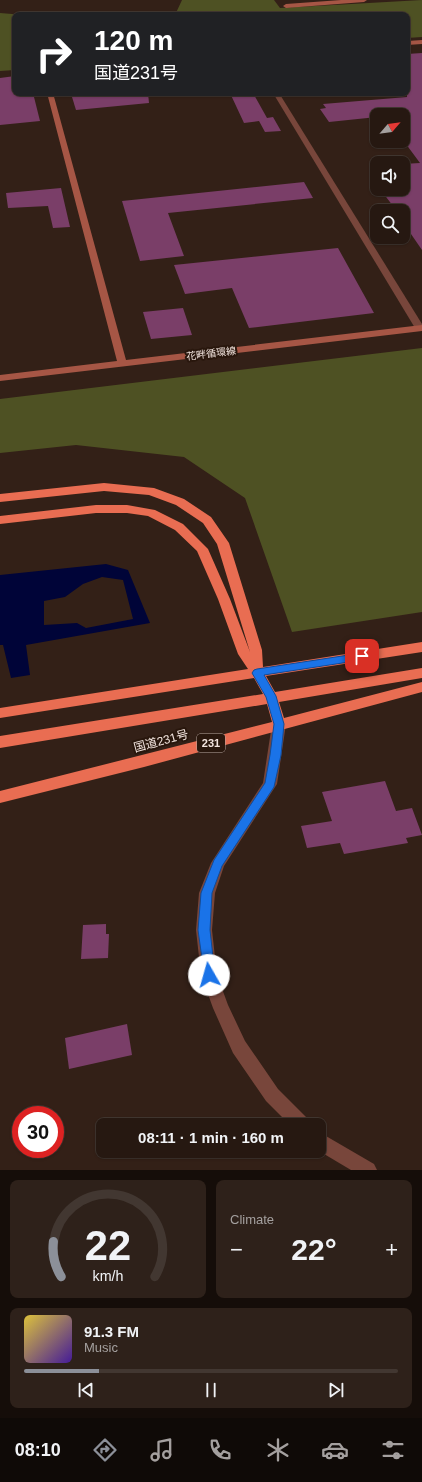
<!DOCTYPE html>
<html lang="en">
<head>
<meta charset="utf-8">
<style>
	:root { --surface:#261811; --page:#2e211a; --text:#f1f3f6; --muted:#a4a09f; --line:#423731; --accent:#8c9099 }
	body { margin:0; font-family:Helvetica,"Noto Sans JP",sans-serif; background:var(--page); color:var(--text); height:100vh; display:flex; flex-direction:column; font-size:15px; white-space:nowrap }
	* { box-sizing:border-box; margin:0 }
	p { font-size:13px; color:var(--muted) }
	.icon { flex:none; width:22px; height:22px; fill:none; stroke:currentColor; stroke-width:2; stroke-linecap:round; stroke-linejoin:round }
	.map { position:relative; height:1170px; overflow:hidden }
	.details { display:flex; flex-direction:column; gap:10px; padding:10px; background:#150d09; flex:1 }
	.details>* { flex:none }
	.banner { position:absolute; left:12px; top:12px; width:398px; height:84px; border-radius:8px; box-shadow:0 1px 3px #0004,0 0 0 1px var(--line); background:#202124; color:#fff; overflow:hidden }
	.needle { width:26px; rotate:62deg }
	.buttons { position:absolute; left:370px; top:108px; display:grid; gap:8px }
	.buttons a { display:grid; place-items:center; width:40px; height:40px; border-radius:8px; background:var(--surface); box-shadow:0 1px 3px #0004,0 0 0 1px var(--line); font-size:20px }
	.speed { position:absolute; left:12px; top:1106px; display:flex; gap:8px; font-size:20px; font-weight:700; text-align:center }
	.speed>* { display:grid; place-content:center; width:52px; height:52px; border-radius:50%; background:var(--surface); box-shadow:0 1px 3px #0004,0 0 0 1px var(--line); line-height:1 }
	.speed .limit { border:6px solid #d22; background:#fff; color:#111 }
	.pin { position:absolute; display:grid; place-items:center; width:34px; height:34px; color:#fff; margin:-17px; border-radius:8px; box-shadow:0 2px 6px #0006 }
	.me { position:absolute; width:44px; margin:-22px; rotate:353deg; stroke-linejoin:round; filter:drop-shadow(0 0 3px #0008) }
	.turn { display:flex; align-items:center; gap:14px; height:84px; padding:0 16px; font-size:18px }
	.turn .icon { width:52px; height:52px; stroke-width:2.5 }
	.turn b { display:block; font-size:28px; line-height:34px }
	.big { font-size:30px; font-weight:700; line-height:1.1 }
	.details .tile { flex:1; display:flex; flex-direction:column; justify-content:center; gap:6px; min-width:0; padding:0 14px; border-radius:8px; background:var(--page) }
	.details .dial { align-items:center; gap:0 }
	.dial svg { height:104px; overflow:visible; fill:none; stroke:var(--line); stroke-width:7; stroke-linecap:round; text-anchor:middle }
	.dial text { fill:var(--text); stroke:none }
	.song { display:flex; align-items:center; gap:12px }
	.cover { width:48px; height:48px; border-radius:6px; background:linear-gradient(135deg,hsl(50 70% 55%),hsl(260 70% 35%)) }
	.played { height:4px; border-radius:2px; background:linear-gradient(90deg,var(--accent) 20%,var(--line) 20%) }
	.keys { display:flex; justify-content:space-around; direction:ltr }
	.heat { display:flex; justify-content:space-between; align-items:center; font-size:22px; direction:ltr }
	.details .tiles { flex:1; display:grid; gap:10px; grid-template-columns:1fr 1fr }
	.tile:last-child { grid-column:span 2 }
	.trip { position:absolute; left:96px; top:1118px; width:230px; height:40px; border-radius:8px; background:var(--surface); box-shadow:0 1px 3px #0004,0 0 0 1px var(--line); font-weight:700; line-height:40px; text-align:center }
	.menu { display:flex; height:64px; justify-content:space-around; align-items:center; background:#0f0a07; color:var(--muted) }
	.menu .icon { width:28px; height:28px }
	.menu .current { color:var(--accent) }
	.menu b { font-size:18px; color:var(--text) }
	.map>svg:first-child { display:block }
</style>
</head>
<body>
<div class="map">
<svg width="422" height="1170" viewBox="0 0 422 1170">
	<rect width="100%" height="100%" fill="#332017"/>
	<!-- green -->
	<g fill="#4e5123">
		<polygon points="182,0 274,0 280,8 422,0 422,37 407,38 407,15 175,15"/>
		<polygon points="0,13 24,15 15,15 15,70 0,71"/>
		<polygon points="422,348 422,612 292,632 245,498 184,457 76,445 0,453 0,399"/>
	</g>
	<!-- water -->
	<path fill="#000438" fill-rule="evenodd" d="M 106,564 L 128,570 L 150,623 L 26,645 L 30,675 L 11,678 L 3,645 L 0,645 L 0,575 ZM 102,577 L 123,580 L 133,619 L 86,628 L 77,623 L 44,625 L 44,601 L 65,597 L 83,584 Z"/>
	<!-- building -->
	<g fill="#7a3e68">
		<polygon points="422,53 422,250 411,234 403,235 403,211 400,211 396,206 393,206 380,189 403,189 403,164 420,163 403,140 403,115 377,115 377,117 329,122 320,109 326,108 323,104 407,97 407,54"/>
		<polygon points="15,76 15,93 33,93 40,121 0,125 0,78"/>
		<polygon points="116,93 148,93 149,103 76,110 72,97"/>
		<polygon points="230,93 253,93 267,118 273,117 281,131 265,132 259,121 244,123"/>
		<polygon points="304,182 313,198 168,213 184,256 140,261 122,201"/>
		<polygon points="61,188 70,227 53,228 48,206 8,208 6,193"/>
		<polygon points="338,248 374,313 249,328 232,288 185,294 174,265"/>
		<polygon points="183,308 192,335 151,339 143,312"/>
		<polygon points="385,781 396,811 412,808 422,835 406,838 408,843 344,854 340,843 307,848 301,826 332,821 322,792"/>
		<polygon points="106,924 106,934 109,934 108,958 81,959 83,925"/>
		<polygon points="127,1024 132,1055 69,1069 65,1038"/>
	</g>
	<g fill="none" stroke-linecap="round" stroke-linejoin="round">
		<!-- street -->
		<g fill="#78463b" fill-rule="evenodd">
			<polygon points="273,93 279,93 422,324 422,330 417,330 415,328"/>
			<polygon points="279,719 284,720 286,724 277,784 224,866 215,893 212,930 217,975 228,1005 245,1041 278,1089 308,1119 311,1125 290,1125 266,1101 233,1053 213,1008 201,975 196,930 199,893 211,863 263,783 272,724 274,720"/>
			<polygon points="319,1132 374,1164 377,1170 351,1170 319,1151"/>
		</g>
		<!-- secondary -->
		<g fill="#a65645" fill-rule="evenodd">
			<polygon points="341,0 367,0 364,2 286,8 283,6 286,4"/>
			<polygon points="422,40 422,44 407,45 407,41"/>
			<polygon points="47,93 53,93 126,360 422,325 422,331 0,381 0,375 117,361"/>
		</g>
		<!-- highway -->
		<polygon fill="#e96d52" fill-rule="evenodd" points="104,483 154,488 184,499 211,517 229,543 262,650 263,667 422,642 422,652 266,676 275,692 422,668 422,678 279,702 284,718 422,682 422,692 144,767 0,803 0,791 272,722 267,704 0,748 0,736 263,694 254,678 0,718 0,708 248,669 238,654 218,599 197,551 175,530 148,516 127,513 96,513 0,524 0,516 96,505 127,505 155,510 183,524 208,549 230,599 250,652 217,544 203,523 176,505 149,495 104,491 0,502 0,494"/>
	</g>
	<!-- route -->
	<polygon fill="#1a73e8" stroke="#114b97" points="362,653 365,654 367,656 365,659 362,660 264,675 276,696 284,724 281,755 274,787 222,866 212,893 210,930 215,975 214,980 209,981 205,980 198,930 201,893 214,860 265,783 270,755 274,724 266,697 252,673 254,670 257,669"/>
	<g text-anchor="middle" stroke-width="4" stroke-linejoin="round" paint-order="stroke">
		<!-- far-street labels -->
		<g font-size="10" fill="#f2e4de" stroke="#29170d">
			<text transform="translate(211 353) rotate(-7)" y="4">花畔循環線</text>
		</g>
		<!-- shield labels -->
		<rect fill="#29170d" stroke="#b6a69f" stroke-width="1" x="197" y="734" width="28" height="18" rx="3"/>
		<g font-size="11" font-weight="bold" fill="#f2e4de">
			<text x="211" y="747">231</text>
		</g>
		<!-- street labels -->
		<g font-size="12" fill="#f2e4de" stroke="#29170d">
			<text transform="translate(161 741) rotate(-15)" y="4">国道231号</text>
		</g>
	</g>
</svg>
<div class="buttons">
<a><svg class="needle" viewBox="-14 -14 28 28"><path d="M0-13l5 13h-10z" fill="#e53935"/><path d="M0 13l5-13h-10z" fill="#a4a09f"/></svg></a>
<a><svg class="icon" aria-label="sound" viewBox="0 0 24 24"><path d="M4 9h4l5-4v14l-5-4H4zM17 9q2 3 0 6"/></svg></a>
<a><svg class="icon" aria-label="search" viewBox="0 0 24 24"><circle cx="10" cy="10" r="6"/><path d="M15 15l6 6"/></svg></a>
</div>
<div class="speed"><div class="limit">30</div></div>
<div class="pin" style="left:362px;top:656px;background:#d93025"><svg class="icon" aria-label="arrive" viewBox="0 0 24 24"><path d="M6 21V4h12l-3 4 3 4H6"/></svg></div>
<svg class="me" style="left:209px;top:975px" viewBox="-20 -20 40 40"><circle r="19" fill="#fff"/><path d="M0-13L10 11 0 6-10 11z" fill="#1a73e8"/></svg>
<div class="trip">08:11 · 1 min · 160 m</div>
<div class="banner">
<div class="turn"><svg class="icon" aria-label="right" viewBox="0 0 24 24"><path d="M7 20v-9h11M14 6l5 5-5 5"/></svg><div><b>120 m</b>国道231号</div></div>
</div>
</div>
<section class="details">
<div class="tiles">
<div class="tile dial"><svg viewBox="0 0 100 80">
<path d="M14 69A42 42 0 1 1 86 69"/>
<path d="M14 69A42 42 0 0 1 8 42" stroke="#8c9099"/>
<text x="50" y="56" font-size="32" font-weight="700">22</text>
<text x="50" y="72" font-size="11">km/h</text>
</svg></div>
<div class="tile"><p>Climate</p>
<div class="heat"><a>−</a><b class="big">22°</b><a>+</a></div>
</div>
<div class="tile">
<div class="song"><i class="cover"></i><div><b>91.3 FM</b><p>Music</p></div></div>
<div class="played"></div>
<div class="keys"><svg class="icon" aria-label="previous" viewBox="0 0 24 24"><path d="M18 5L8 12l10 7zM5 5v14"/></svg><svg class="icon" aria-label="pause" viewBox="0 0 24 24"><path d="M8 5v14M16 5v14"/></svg><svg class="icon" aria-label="next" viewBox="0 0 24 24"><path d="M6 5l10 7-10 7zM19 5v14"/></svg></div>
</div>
</div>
</section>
<nav class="menu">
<b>08:10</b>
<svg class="icon current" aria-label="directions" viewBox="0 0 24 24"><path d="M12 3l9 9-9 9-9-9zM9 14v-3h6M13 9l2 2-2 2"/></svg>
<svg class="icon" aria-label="music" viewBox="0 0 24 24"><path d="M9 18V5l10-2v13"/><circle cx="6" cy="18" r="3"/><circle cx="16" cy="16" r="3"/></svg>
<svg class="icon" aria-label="phone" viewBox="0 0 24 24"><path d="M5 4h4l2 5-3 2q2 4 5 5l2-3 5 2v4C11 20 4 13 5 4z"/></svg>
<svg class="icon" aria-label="climate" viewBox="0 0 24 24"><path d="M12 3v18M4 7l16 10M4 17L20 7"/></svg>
<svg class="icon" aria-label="car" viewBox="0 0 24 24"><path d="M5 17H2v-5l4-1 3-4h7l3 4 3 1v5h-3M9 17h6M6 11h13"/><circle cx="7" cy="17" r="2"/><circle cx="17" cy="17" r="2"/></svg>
<svg class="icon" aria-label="filters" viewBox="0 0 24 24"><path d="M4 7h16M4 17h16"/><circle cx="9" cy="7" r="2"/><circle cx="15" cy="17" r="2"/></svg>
</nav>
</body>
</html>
